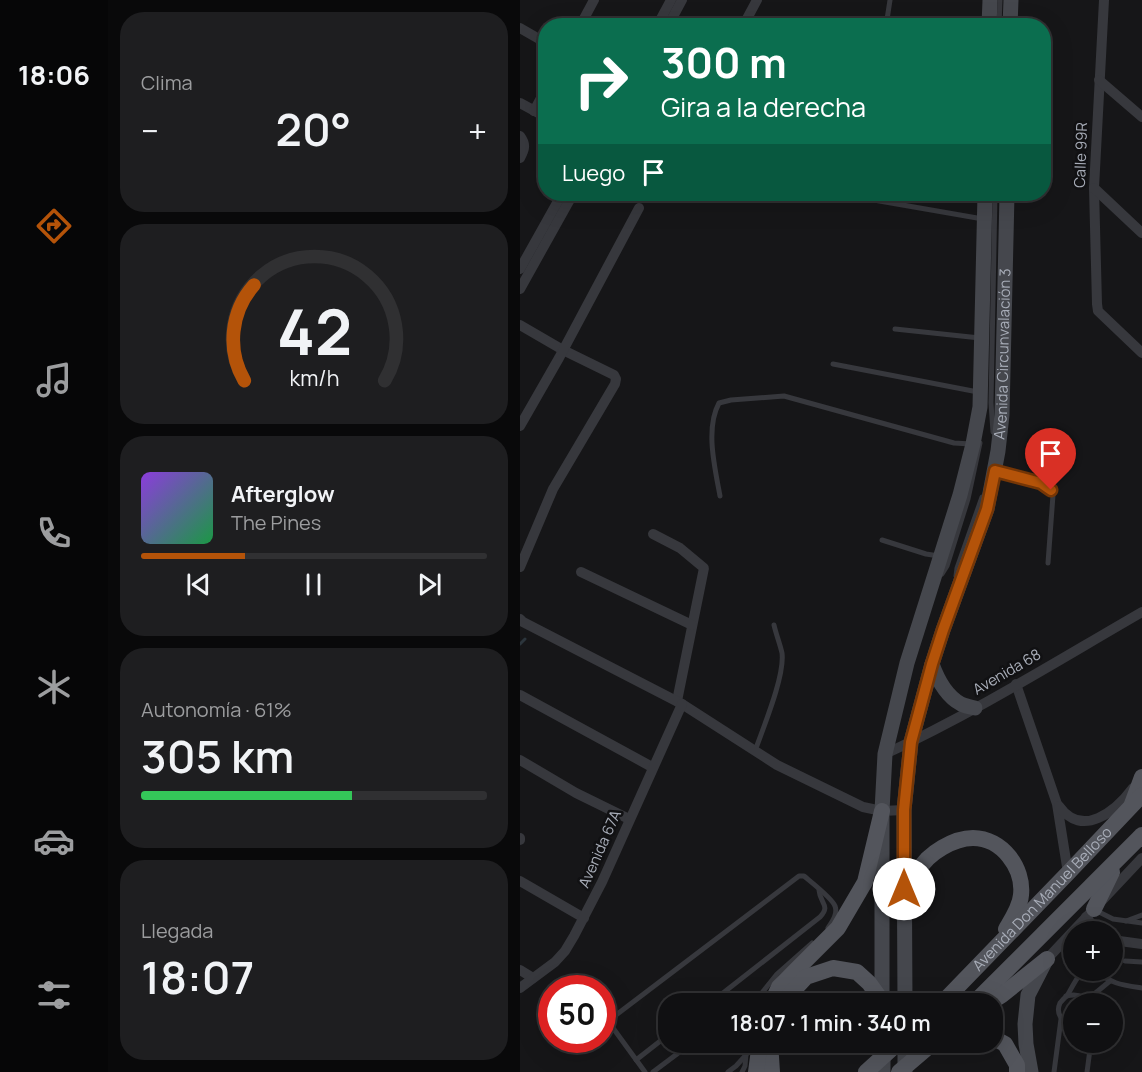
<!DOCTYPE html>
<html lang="es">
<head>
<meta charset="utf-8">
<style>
	:root { --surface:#101012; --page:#1e1e20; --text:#f1f3f6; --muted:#9c9d9f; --line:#303032; --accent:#b45309 }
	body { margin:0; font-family:Manrope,sans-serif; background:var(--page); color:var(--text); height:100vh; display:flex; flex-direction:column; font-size:22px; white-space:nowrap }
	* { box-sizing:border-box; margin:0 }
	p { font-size:20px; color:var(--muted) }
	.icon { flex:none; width:33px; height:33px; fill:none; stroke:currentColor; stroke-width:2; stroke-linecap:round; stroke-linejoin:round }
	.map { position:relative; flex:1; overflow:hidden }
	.side { display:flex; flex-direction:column; gap:12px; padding:12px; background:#09090a; width:412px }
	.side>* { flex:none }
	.banner { position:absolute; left:18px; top:18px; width:513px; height:183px; border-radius:24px; box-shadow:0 6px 24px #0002,0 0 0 2px var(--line); background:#0b6e4f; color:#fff; overflow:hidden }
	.buttons { position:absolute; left:543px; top:921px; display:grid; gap:12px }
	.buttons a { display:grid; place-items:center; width:60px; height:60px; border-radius:50%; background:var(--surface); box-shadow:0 6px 24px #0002,0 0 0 2px var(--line); font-size:30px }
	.speed { position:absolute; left:18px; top:975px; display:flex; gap:12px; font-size:30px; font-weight:700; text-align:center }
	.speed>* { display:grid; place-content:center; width:78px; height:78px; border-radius:50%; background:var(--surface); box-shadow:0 6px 24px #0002,0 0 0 2px var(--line); line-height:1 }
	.speed .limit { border:9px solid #d22; background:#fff; color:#111 }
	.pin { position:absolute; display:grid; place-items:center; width:51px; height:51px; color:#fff; margin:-62px -26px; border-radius:50% 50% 50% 0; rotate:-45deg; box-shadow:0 0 6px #0007 }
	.pin .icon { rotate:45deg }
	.me { position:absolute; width:66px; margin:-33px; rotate:0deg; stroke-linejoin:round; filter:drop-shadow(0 0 4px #0008) }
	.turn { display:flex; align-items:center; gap:21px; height:126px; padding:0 24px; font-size:27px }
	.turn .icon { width:78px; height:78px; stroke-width:2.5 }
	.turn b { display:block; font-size:42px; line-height:51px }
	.then { display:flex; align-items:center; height:57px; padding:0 24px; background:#0003; gap:12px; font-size:22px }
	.big { font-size:45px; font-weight:600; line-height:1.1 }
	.side .tile { flex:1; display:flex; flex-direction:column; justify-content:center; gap:9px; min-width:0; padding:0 21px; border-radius:24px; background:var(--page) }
	.side .dial { align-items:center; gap:0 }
	.dial svg { height:156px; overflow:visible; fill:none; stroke:var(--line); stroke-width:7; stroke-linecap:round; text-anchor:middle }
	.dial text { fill:var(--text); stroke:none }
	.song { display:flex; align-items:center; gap:18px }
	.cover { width:72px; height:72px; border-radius:9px; background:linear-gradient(135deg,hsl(270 70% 55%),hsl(140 70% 35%)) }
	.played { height:6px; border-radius:3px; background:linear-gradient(90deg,var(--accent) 30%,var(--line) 30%) }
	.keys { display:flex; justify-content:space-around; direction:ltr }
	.heat { display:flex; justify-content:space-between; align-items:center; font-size:33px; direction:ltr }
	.charge { height:9px; border-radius:4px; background:linear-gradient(90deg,#34c759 61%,var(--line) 0) }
	.trip { position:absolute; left:138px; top:993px; width:345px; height:60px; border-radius:24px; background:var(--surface); box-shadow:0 6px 24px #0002,0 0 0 2px var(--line); font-weight:600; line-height:60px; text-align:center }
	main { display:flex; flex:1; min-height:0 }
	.tabs { display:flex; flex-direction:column; width:108px; justify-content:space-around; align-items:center; background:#060607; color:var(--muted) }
	.tabs .icon { width:42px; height:42px }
	.tabs .current { color:var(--accent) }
	.tabs b { font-size:27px; color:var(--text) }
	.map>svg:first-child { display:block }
</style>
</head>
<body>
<main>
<nav class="tabs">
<b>18:06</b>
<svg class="icon current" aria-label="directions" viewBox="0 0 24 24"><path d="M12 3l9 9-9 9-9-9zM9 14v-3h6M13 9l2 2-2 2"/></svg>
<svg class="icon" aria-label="music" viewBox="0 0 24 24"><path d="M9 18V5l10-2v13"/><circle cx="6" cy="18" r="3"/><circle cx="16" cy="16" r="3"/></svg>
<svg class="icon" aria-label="phone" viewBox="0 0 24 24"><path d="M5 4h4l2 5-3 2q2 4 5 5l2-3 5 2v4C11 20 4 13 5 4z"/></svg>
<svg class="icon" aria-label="climate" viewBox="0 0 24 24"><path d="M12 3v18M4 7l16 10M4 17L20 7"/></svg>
<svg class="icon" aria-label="car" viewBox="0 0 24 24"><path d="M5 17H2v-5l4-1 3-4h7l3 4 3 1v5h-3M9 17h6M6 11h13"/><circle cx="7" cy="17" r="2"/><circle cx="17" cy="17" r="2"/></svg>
<svg class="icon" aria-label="filters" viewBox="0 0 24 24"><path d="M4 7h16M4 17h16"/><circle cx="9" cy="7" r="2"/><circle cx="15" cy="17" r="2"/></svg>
</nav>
<section class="side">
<div class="tile"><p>Clima</p>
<div class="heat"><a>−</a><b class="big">20°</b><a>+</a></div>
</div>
<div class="tile dial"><svg viewBox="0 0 100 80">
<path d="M14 69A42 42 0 1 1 86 69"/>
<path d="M14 69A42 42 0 0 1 19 20" stroke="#b45309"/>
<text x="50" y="56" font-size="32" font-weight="700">42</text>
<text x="50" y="72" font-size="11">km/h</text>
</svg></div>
<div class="tile">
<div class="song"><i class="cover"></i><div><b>Afterglow</b><p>The Pines</p></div></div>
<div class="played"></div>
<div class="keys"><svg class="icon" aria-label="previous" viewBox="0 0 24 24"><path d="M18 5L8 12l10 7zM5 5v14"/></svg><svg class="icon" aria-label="pause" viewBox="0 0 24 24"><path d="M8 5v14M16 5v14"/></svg><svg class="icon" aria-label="next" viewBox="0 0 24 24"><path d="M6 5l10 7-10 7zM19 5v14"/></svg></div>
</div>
<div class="tile"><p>Autonomía · 61%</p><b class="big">305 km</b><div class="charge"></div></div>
<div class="tile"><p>Llegada</p><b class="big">18:07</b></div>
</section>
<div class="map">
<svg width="622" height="1072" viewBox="0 0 622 1072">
	<rect width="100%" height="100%" fill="#161618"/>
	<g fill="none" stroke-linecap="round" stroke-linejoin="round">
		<!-- stream -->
		<polyline stroke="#2c353c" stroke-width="3" points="0,644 5,639"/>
		<!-- lane -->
		<g stroke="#37383d" stroke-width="5">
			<polyline points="366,26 370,0"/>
			<polyline points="479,26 480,0"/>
			<polyline points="348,199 463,219"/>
			<polyline points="375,329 460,338"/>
			<polyline points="313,364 458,392"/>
			<polyline points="473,432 471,403 475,194"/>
			<polyline points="476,472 521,483 531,490 533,495 528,563"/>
			<path d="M 200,496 C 195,468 185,429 199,403 L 211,400 L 264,396 L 434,443 L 451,444"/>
			<polyline points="362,540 406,554 419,556"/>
			<polyline points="422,574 427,566 448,499 460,443"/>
			<polyline points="436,576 437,568 462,497"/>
			<path d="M 235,751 C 243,728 265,676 262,653 C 260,644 256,634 254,625"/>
			<polyline points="577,911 593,919 622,923"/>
			<polyline points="606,921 622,915"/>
			<polyline points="605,961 622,962"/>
			<path d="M 575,970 C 591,984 602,985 622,988"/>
			<path d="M 546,996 C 555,994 564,994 568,1004"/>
			<polyline points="567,1000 590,981"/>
			<path d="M 189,1004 L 300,917 C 311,905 300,904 299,890"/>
			<polyline points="233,1004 257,974 292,943"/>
			<path d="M 554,1025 C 543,1024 535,1014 540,1003 C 541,1002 545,997 547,996 C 552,987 556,979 563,970"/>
			<polyline points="116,1060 148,1035"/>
			<path d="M 125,1072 L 93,1028 L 92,1024 L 96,1015 L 279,876 L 284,876 C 291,882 312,898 315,906 C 318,914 312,922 308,928"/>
			<polyline points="133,1072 173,1042"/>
			<polyline points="208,1072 216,1066 226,1055"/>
			<polyline points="222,1072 225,1066 227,1042"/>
			<polyline points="534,1072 541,1019"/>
			<polyline points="567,1072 571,1042"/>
		</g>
		<!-- street -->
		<g stroke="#37383d" stroke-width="10">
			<polyline points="584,0 574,188 577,304 578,311 622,353"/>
			<polyline points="60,26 74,0"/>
			<polyline points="137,26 151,0"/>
			<polyline points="148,26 162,0"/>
			<polyline points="223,26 237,0"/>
			<polyline points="0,28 26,43"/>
			<polyline points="579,80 622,117"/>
			<polyline points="0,103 26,117"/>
			<polyline points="14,111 26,89"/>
			<path d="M 0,136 C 6,144 5,149 0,158"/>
			<polyline points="574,188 622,233"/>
			<polyline points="0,269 42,194"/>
			<polyline points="0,289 53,194"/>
			<polyline points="0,325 43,350 94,375 96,379 95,384 33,489 0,567"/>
			<polyline points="0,426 39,358 119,208"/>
			<polyline points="133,534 160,548 184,568 157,701"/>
			<polyline points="61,572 172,625"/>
			<polyline points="0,619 3,622 162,704 257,765 343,807 362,811 384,810"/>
			<polyline points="496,684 537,804 548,873"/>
			<polyline points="0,695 132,767"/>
			<path d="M 365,754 C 454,713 537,661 622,612"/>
			<polyline points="0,760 56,793 109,819"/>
			<path d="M 539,806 C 562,839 596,811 613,788"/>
			<polyline points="0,838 0,840"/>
			<polyline points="0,881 64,918"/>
			<polyline points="566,917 578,932"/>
			<polyline points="592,940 622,944"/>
			<polyline points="527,959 622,858"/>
			<polyline points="0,970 13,978"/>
			<polyline points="0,988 35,962 45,951 54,936 82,882 162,704"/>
		</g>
		<!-- secondary -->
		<g stroke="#45474d" stroke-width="15">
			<polyline points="469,26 470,0"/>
			<polyline points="490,26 491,0"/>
			<path d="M 412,664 C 417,678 426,696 441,704 C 445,706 450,707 455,708"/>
			<polyline points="362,1004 362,811 365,754 387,663 440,495 453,444 460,407 465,194"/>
			<path id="s1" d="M 385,1004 L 384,810 L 391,742 L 412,664 L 423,630 L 467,509 L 478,451 L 482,415 L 487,194"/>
			<polyline points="363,1042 363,1072"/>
			<polyline points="385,1042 385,1072"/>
			<polyline points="511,1072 506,1044 505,1024 508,995 526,960"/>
		</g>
		<!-- primary -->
		<g stroke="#53555c" stroke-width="16">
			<polyline points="612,804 622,777"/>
			<path d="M 384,909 C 388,897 392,880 399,870 C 408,853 434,838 453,838 C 482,838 504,868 501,895 C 500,907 492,919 486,929"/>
			<polyline points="574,909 592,872"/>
			<polyline points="251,1004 259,987 318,928 345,882 362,811"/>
			<polyline points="261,1004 286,977 313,968 337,972 349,983 362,1001"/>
			<path id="s2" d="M 421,1004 L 548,873 L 622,795"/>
			<polyline points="453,1004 622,835"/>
			<polyline points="468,1004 482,995 527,959"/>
			<polyline points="472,1037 485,1044 497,1065 497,1072"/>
			<polyline points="250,1042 252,1072"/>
			<polyline points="236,1072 240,1042"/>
		</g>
		<!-- primary-bridge -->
		<g stroke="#53555c" stroke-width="16">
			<polyline points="346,1072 379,1042"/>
			<polyline points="379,1072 413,1043"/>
		</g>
	</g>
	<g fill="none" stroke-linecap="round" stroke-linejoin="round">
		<defs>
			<polyline id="route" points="384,889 384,810 391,742 412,664 423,630 467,509 475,471 521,483 531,490"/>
		</defs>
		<!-- route casing -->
		<use href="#route" stroke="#753606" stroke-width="15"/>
		<!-- route -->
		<use href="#route" stroke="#b45309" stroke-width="10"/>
	</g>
	<g text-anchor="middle" stroke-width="5" stroke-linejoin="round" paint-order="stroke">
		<!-- street labels -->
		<g font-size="15" fill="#a8adb8" stroke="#111113">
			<text transform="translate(561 155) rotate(-88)" y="5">Calle 99R</text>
			<text dy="5" stroke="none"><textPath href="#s1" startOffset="664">Avenida Circunvalación 3</textPath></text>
			<text transform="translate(487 672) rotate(-30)" y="5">Avenida 68</text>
			<text transform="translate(80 849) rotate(-66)" y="5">Avenida 67A</text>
			<text dy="5" stroke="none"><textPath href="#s2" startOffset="146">Avenida Don Manuel Belloso</textPath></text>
		</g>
	</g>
</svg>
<div class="buttons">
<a>+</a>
<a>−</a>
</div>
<div class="speed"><div class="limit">50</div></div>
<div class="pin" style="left:531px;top:490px;background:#d93025"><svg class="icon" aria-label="arrive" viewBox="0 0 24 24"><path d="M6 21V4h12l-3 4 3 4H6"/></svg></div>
<svg class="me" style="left:384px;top:889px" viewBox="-20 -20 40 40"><circle r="19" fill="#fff"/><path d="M0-13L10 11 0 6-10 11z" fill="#b45309"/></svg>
<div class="trip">18:07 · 1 min · 340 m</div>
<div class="banner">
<div class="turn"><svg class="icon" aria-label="right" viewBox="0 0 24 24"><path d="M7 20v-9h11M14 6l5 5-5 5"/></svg><div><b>300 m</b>Gira a la derecha</div></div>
<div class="then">Luego<svg class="icon" aria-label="arrive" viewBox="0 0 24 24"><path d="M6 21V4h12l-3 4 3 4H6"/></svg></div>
</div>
</div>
</main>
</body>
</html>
